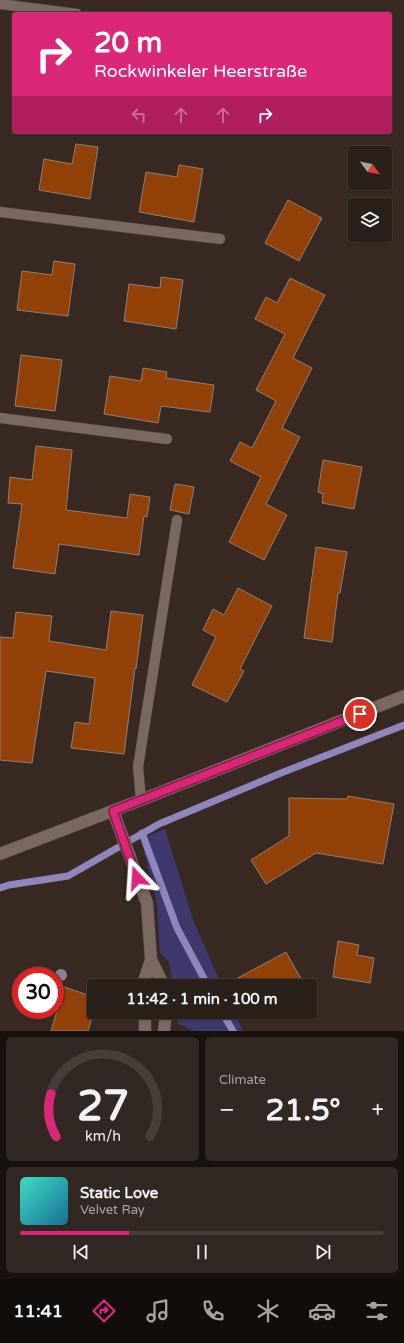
<!DOCTYPE html>
<html lang="en">
<head>
<meta charset="utf-8">
<style>
	:root { --surface:#2a201a; --page:#322823; --text:#f1f3f6; --muted:#a5a3a2; --line:#463e39; --accent:#db2777 }
	body { margin:0; font-family:"Varela Round",sans-serif; background:var(--page); color:var(--text); height:100vh; display:flex; flex-direction:column; font-size:15px; white-space:nowrap }
	* { box-sizing:border-box; margin:0 }
	p { font-size:13px; color:var(--muted) }
	.icon { flex:none; width:22px; height:22px; fill:none; stroke:currentColor; stroke-width:2; stroke-linecap:round; stroke-linejoin:round }
	.map { position:relative; height:1031px; overflow:hidden }
	.side { display:flex; flex-direction:column; gap:6px; padding:6px; background:#17120e; flex:1 }
	.side>* { flex:none }
	.banner { position:absolute; left:12px; top:12px; width:380px; height:122px; border-radius:4px; box-shadow:0 1px 3px #0004,0 0 0 1px var(--line); background:#db2777; color:#fff; overflow:hidden }
	.needle { width:26px; rotate:122deg }
	.fabs { position:absolute; left:348px; top:146px; display:grid; gap:8px }
	.fabs a { display:grid; place-items:center; width:44px; height:44px; border-radius:4px; background:var(--surface); box-shadow:0 1px 3px #0004,0 0 0 1px var(--line); font-size:20px }
	.speed { position:absolute; left:12px; top:967px; display:flex; gap:8px; font-size:20px; font-weight:700; text-align:center }
	.speed>* { display:grid; place-content:center; width:52px; height:52px; border-radius:50%; background:var(--surface); box-shadow:0 1px 3px #0004,0 0 0 1px var(--line); line-height:1 }
	.speed .limit { border:6px solid #d22; background:#fff; color:#111 }
	.pin { position:absolute; display:grid; place-items:center; width:34px; height:34px; color:#fff; margin:-17px; border:2px solid #fff; border-radius:50%; box-shadow:0 1px 4px #0007 }
	.me { position:absolute; width:44px; margin:-22px; rotate:340deg; stroke-linejoin:round; filter:drop-shadow(0 0 3px #0008) }
	.turn { display:flex; align-items:center; gap:14px; height:84px; padding:0 16px; font-size:18px }
	.turn .icon { width:52px; height:52px; stroke-width:2.5 }
	.turn b { display:block; font-size:28px; line-height:34px }
	.lanes { display:flex; align-items:center; height:38px; padding:0 16px; background:#0003; justify-content:center; gap:20px; direction:ltr }
	.lanes .off { opacity:.35 }
	.big { font-size:30px; font-weight:700; line-height:1.1 }
	.side .tile { flex:1; display:flex; flex-direction:column; justify-content:center; gap:6px; min-width:0; padding:0 14px; border-radius:6px; background:var(--page) }
	.side .dial { align-items:center; gap:0 }
	.dial svg { height:104px; overflow:visible; fill:none; stroke:var(--line); stroke-width:7; stroke-linecap:round; text-anchor:middle }
	.dial text { fill:var(--text); stroke:none }
	.song { display:flex; align-items:center; gap:12px }
	.cover { width:48px; height:48px; border-radius:6px; background:linear-gradient(135deg,hsl(170 70% 55%),hsl(200 70% 35%)) }
	.played { height:4px; border-radius:2px; background:linear-gradient(90deg,var(--accent) 30%,var(--line) 30%) }
	.keys { display:flex; justify-content:space-around; direction:ltr }
	.heat { display:flex; justify-content:space-between; align-items:center; font-size:22px; direction:ltr }
	.side .tiles { flex:1; display:grid; gap:6px; grid-template-columns:1fr 1fr }
	.tile:last-child { grid-column:span 2 }
	.trip { position:absolute; left:87px; top:979px; width:230px; height:40px; border-radius:4px; background:var(--surface); box-shadow:0 1px 3px #0004,0 0 0 1px var(--line); font-weight:700; line-height:40px; text-align:center }
	.tabs { display:flex; height:64px; justify-content:space-around; align-items:center; background:#110d0a; color:var(--muted) }
	.tabs .icon { width:28px; height:28px }
	.tabs .on { color:var(--accent) }
	.tabs b { font-size:18px; color:var(--text) }
	.map>svg:first-child { display:block }
</style>
</head>
<body>
<div class="map">
<svg width="404" height="1031" viewBox="0 0 404 1031">
	<rect width="100%" height="100%" fill="#382a23"/>
	<!-- green -->
	<g fill="#3e386d">
		<polygon points="165,829 193,920 222,986 173,986 169,962 160,953 157,905 141,839"/>
		<polygon points="176,1012 234,1012 243,1031 193,1031 178,1024"/>
	</g>
	<g fill="none" stroke-linecap="round" stroke-linejoin="round">
		<!-- stream -->
		<g stroke="#8f86be" stroke-width="7">
			<polyline points="142,833 177,928 208,986"/>
			<polyline points="0,888 9,885 68,876 159,824 281,773 404,725"/>
			<polyline points="222,1012 233,1031"/>
		</g>
	</g>
	<!-- building -->
	<g fill="#924108" stroke="#907f76">
		<polygon points="76,144 98,147 90,199 39,190 44,159 72,164"/>
		<polygon points="179,165 203,169 194,222 139,212 146,172 177,177"/>
		<polygon points="288,200 322,218 299,261 265,243"/>
		<polygon points="54,261 75,264 68,316 17,310 22,271 52,275"/>
		<polygon points="161,277 183,280 176,329 124,321 129,284 160,288"/>
		<polygon points="290,278 325,295 293,358 312,368 282,428 300,437 266,504 287,515 264,560 229,542 261,477 230,461 240,442 252,448 276,401 256,390 285,334 255,319 266,297 277,303"/>
		<polygon points="21,355 62,360 55,411 15,406"/>
		<polygon points="143,368 167,372 166,378 214,385 210,412 161,406 158,423 104,414 110,376 141,381"/>
		<polygon points="36,446 72,450 66,510 127,518 130,494 150,497 147,517 144,516 139,555 59,544 55,574 13,568 22,504 8,503 10,477 32,480"/>
		<polygon points="323,460 362,467 354,509 322,503 323,494 318,492"/>
		<polygon points="175,484 194,487 189,514 170,510"/>
		<polygon points="316,547 347,552 340,593 338,593 332,642 304,638"/>
		<polygon points="238,588 272,606 240,669 244,671 227,702 192,685 216,637 203,630 213,609 224,615"/>
		<polygon points="111,611 143,615 136,669 135,668 124,754 71,748 75,722 89,724 95,678 46,671 32,763 0,760 0,637 13,638 16,612 52,616 49,641 106,650"/>
		<polygon points="348,796 394,804 383,864 316,853 266,884 251,860 289,836 289,798 347,799"/>
		<polygon points="338,941 359,945 357,955 374,958 370,983 333,977"/>
		<polygon points="286,952 305,986 240,986 236,979"/>
		<polygon points="64,987 94,997 94,1011 88,1031 51,1031"/>
	</g>
	<g fill="none" stroke-linecap="round" stroke-linejoin="round">
		<defs>
			<g id="lane">
				<polyline points="0,4 77,14"/>
				<polyline points="0,212 220,239"/>
				<polyline points="0,418 167,439"/>
				<polyline points="141,800 138,767 177,520"/>
			</g>
			<g id="street">
				<polyline points="113,811 147,903 151,960 164,986"/>
				<polyline points="144,986 144,981 151,960"/>
				<polyline points="145,1012 145,1031"/>
				<polyline points="164,1031 166,1012"/>
			</g>
			<polyline id="secondary" points="0,854 141,800 404,696"/>
		</defs>
		<!-- lane casing -->
		<use href="#lane" stroke="#524640" stroke-width="11"/>
		<!-- street casing -->
		<use href="#street" stroke="#524640" stroke-width="13"/>
		<!-- secondary casing -->
		<use href="#secondary" stroke="#524640" stroke-width="13"/>
		<!-- lane -->
		<use href="#lane" stroke="#796961" stroke-width="10"/>
		<!-- street -->
		<use href="#street" stroke="#796961" stroke-width="12"/>
		<!-- secondary -->
		<use href="#secondary" stroke="#796961" stroke-width="12"/>
	</g>
	<!-- trees -->
	<circle fill="#8a8398" cx="61" cy="975" r="6"/>
	<g fill="none" stroke-linecap="round" stroke-linejoin="round">
		<defs>
			<polyline id="route" points="137,878 113,811 360,714"/>
		</defs>
		<!-- route casing -->
		<use href="#route" stroke="#8e194d" stroke-width="10"/>
		<!-- route -->
		<use href="#route" stroke="#db2777" stroke-width="7"/>
	</g>
</svg>
<div class="fabs">
<a><svg class="needle" viewBox="-14 -14 28 28"><path d="M0-13l5 13h-10z" fill="#e53935"/><path d="M0 13l5-13h-10z" fill="#a5a3a2"/></svg></a>
<a><svg class="icon" aria-label="layers" viewBox="0 0 24 24"><path d="M12 4l9 5-9 5-9-5zM3 14l9 5 9-5"/></svg></a>
</div>
<div class="speed"><div class="limit">30</div></div>
<div class="pin" style="left:360px;top:714px;background:#d93025"><svg class="icon" aria-label="arrive" viewBox="0 0 24 24"><path d="M6 21V4h12l-3 4 3 4H6"/></svg></div>
<svg class="me" style="left:137px;top:878px" viewBox="-20 -20 40 40"><path d="M0-17L14 15 0 8-14 15z" fill="#db2777" stroke="#fff" stroke-width="4"/></svg>
<div class="trip">11:42 · 1 min · 100 m</div>
<div class="banner">
<div class="turn"><svg class="icon" aria-label="right" viewBox="0 0 24 24"><path d="M7 20v-9h11M14 6l5 5-5 5"/></svg><div><b>20 m</b>Rockwinkeler Heerstraße</div></div>
<div class="lanes"><svg class="icon off" aria-label="left" viewBox="0 0 24 24"><path d="M17 20v-9H6M10 6l-5 5 5 5"/></svg><svg class="icon off" aria-label="ahead" viewBox="0 0 24 24"><path d="M12 20V5M6 11l6-6 6 6"/></svg><svg class="icon off" aria-label="ahead" viewBox="0 0 24 24"><path d="M12 20V5M6 11l6-6 6 6"/></svg><svg class="icon" aria-label="right" viewBox="0 0 24 24"><path d="M7 20v-9h11M14 6l5 5-5 5"/></svg></div>
</div>
</div>
<section class="side">
<div class="tiles">
<div class="tile dial"><svg viewBox="0 0 100 80">
<path d="M14 69A42 42 0 1 1 86 69"/>
<path d="M14 69A42 42 0 0 1 10 36" stroke="#db2777"/>
<text x="50" y="56" font-size="32" font-weight="700">27</text>
<text x="50" y="72" font-size="11">km/h</text>
</svg></div>
<div class="tile"><p>Climate</p>
<div class="heat"><a>−</a><b class="big">21.5°</b><a>+</a></div>
</div>
<div class="tile">
<div class="song"><i class="cover"></i><div><b>Static Love</b><p>Velvet Ray</p></div></div>
<div class="played"></div>
<div class="keys"><svg class="icon" aria-label="previous" viewBox="0 0 24 24"><path d="M18 5L8 12l10 7zM5 5v14"/></svg><svg class="icon" aria-label="pause" viewBox="0 0 24 24"><path d="M8 5v14M16 5v14"/></svg><svg class="icon" aria-label="next" viewBox="0 0 24 24"><path d="M6 5l10 7-10 7zM19 5v14"/></svg></div>
</div>
</div>
</section>
<nav class="tabs">
<b>11:41</b>
<svg class="icon on" aria-label="directions" viewBox="0 0 24 24"><path d="M12 3l9 9-9 9-9-9zM9 14v-3h6M13 9l2 2-2 2"/></svg>
<svg class="icon" aria-label="music" viewBox="0 0 24 24"><path d="M9 18V5l10-2v13"/><circle cx="6" cy="18" r="3"/><circle cx="16" cy="16" r="3"/></svg>
<svg class="icon" aria-label="phone" viewBox="0 0 24 24"><path d="M5 4h4l2 5-3 2q2 4 5 5l2-3 5 2v4C11 20 4 13 5 4z"/></svg>
<svg class="icon" aria-label="climate" viewBox="0 0 24 24"><path d="M12 3v18M4 7l16 10M4 17L20 7"/></svg>
<svg class="icon" aria-label="car" viewBox="0 0 24 24"><path d="M5 17H2v-5l4-1 3-4h7l3 4 3 1v5h-3M9 17h6M6 11h13"/><circle cx="7" cy="17" r="2"/><circle cx="17" cy="17" r="2"/></svg>
<svg class="icon" aria-label="filters" viewBox="0 0 24 24"><path d="M4 7h16M4 17h16"/><circle cx="9" cy="7" r="2"/><circle cx="15" cy="17" r="2"/></svg>
</nav>
</body>
</html>
